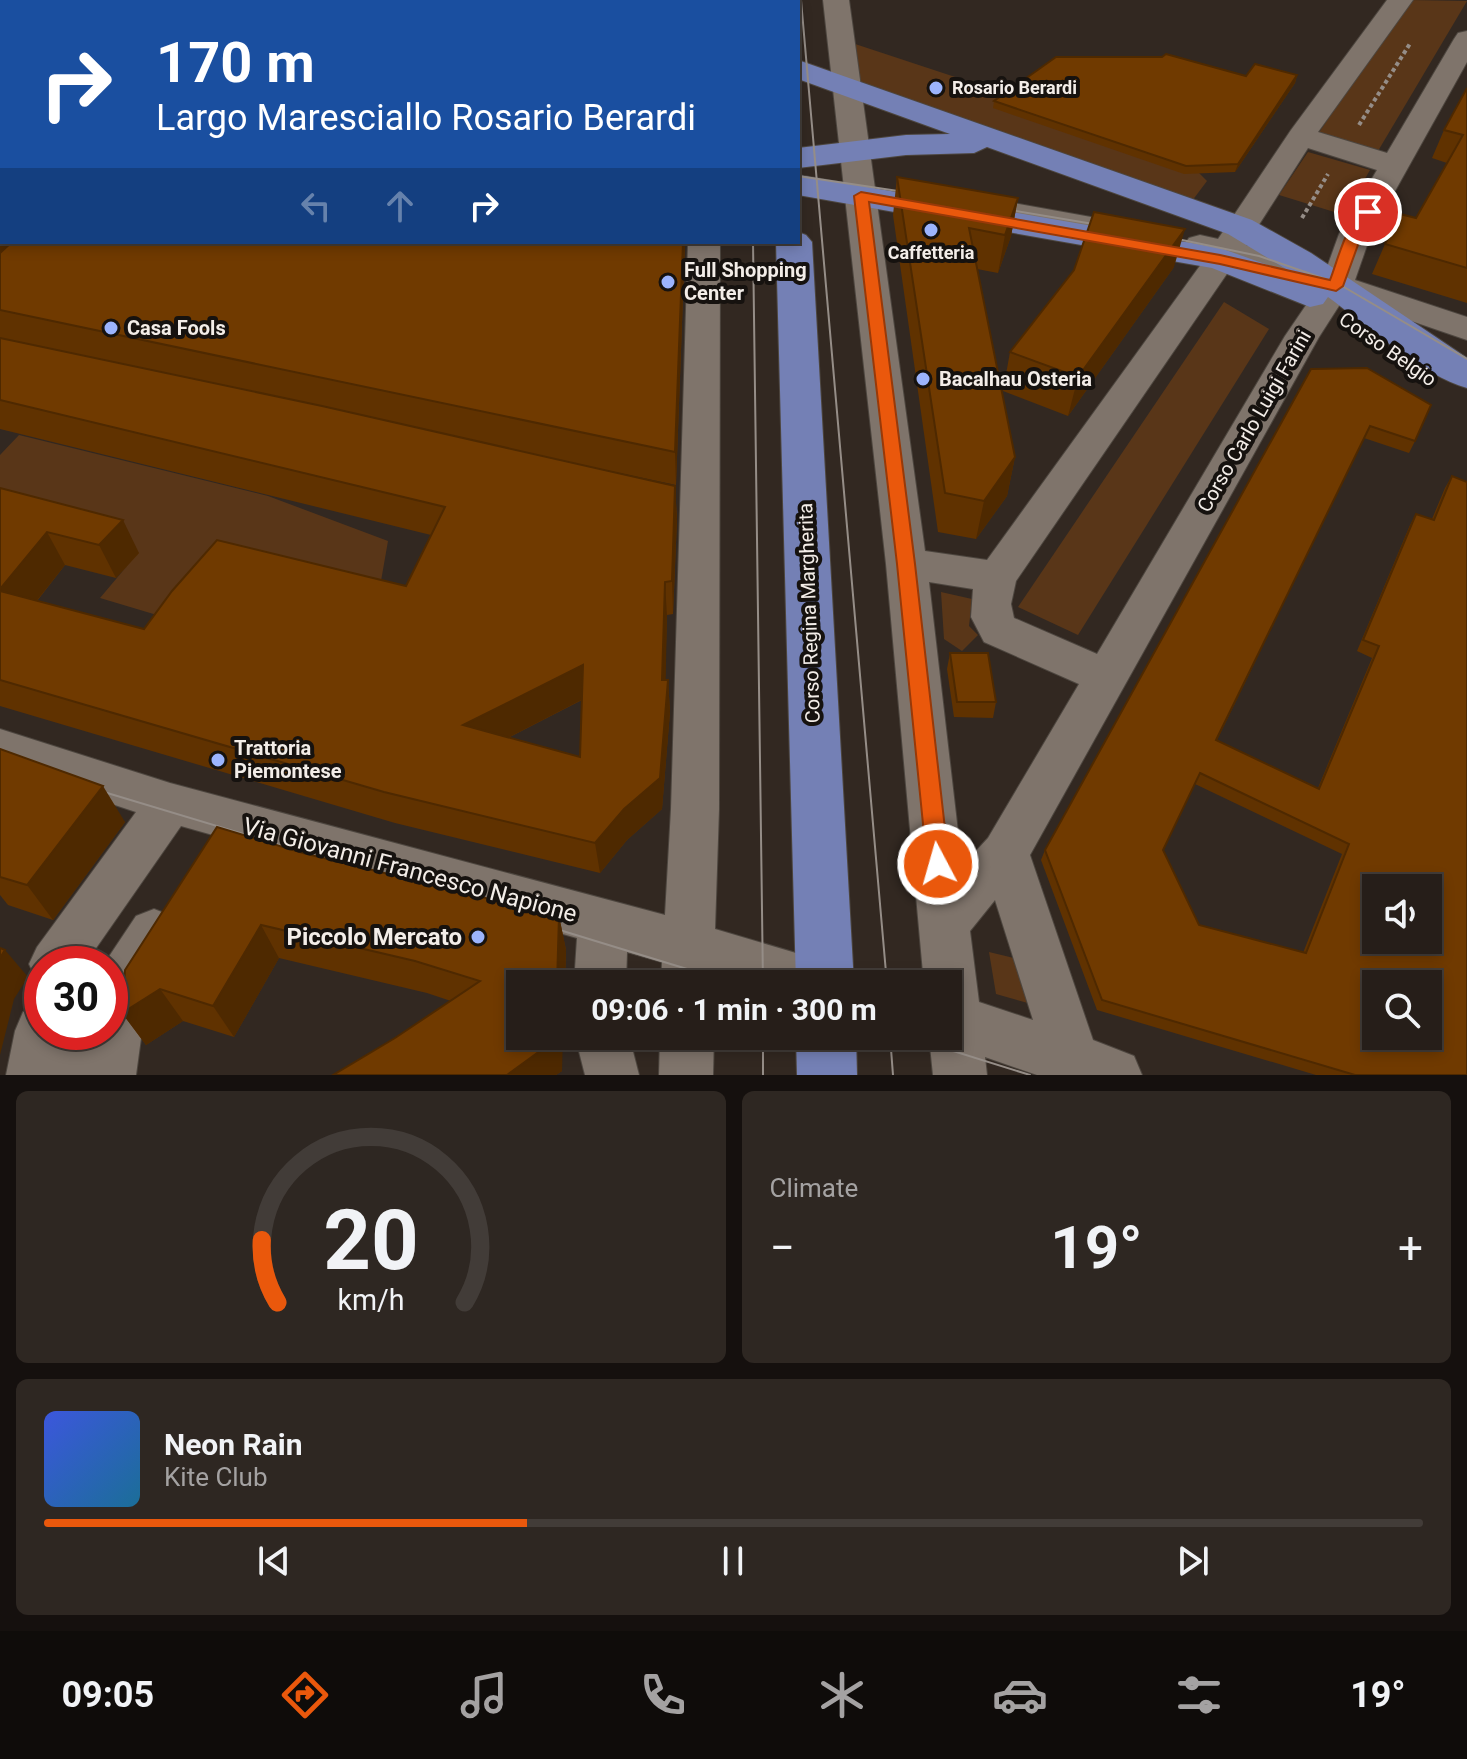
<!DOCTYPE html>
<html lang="en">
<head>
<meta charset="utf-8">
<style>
	:root { --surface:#261e19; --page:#2e2722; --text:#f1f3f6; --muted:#a4a2a2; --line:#423c38; --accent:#ea580c }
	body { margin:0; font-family:Roboto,sans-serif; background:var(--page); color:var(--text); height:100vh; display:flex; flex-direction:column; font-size:30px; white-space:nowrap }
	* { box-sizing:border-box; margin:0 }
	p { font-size:26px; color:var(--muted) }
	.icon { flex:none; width:44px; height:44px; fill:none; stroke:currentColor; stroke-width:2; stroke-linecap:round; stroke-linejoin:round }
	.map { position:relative; height:1075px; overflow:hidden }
	.drawer { display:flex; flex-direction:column; gap:16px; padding:16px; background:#15100e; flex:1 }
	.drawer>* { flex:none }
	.hud { position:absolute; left:0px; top:0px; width:800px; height:244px; box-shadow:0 4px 12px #0003,0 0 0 2px var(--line); background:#1a4fa0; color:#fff; overflow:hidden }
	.buttons { position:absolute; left:1362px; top:874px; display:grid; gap:16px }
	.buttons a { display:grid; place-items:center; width:80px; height:80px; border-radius:0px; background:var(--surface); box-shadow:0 4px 12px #0003,0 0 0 2px var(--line); font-size:40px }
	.speed { position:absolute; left:24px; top:946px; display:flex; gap:16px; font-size:40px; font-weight:700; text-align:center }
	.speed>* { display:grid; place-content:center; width:104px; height:104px; border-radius:50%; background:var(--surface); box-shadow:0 4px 12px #0003,0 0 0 2px var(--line); line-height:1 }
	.speed .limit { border:12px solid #d22; background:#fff; color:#111 }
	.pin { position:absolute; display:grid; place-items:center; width:68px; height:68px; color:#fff; margin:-34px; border:4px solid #fff; border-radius:50%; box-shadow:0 2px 8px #0007 }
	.me { position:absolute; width:88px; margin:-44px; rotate:354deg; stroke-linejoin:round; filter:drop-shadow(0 0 6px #0008) }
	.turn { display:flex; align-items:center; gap:28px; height:168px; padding:0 24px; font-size:36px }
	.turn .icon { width:104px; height:104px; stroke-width:2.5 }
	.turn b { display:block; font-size:56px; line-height:68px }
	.lanes { display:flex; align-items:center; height:76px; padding:0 24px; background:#0003; justify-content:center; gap:40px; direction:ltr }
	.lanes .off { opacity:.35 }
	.big { font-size:60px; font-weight:700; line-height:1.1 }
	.drawer .card { flex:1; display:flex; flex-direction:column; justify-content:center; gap:12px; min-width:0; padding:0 28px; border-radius:12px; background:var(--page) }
	.drawer .dial { align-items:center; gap:0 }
	.dial svg { height:208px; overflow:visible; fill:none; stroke:var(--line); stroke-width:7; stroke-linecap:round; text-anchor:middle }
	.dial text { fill:var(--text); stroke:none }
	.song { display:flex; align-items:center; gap:24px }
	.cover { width:96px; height:96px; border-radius:12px; background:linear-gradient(135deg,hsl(230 70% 55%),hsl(200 70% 35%)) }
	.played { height:8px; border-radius:4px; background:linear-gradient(90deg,var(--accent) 35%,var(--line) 35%) }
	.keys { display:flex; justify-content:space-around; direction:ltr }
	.heat { display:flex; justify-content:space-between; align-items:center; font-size:44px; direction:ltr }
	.drawer .tiles { flex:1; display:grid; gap:16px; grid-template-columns:1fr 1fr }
	.card:last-child { grid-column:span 2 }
	.trip { position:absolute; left:506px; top:970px; width:456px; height:80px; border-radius:0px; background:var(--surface); box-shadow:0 4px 12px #0003,0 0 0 2px var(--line); font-weight:700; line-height:80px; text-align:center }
	.dock { display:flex; height:128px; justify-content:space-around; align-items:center; background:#0f0c0a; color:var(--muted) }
	.dock .icon { width:56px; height:56px }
	.dock .selected { color:var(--accent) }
	.dock b { font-size:36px; color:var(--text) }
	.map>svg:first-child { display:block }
</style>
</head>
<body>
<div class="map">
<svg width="1467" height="1075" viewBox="0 0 1467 1075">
	<rect width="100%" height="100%" fill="#322821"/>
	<!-- green -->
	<g fill="#593618">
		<polygon points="1408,0 1467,1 1378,151 1318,134"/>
		<polygon points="840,39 1037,104 1188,162 1207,181 1192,201 845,88"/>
		<polygon points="1308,152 1370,170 1344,215 1279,195"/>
		<polygon points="1224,302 1269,329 1078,635 1018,607"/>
		<polygon points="19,435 268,496 388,541 381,581 187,624 100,598 138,553 0,517 0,455"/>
		<polygon points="941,592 972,599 969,626 978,635 962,651 944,639"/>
		<polygon points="989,952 1022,960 1035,1005 996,994"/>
	</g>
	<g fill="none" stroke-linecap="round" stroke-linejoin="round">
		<defs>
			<g id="minor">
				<polygon points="704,0 730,0 703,2"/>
				<path d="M 823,0 L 849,0 L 925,551 L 987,560 L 1207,256 L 1189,252 L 1184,245 L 1189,238 L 1200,235 L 1218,239 L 1291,130 L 1387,0 L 1413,0 L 1318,132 L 1387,153 L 1454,39 L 1458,33 L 1467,31 L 1467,62 L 1371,234 L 1355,280 L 1467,317 L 1467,340 L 1344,298 L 1319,337 L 1030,855 L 1093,1040 L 1134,1056 L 1142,1075 L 1037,1075 L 985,1057 L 987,1075 L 933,1075 L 929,1036 L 948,1036 L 948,984 L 924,984 L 886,564 ZM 1308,148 L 1377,170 L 1339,234 L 1326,270 L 1246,245 ZM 1235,262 L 1317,289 L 1285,336 L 1097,654 L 1014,618 L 1011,604 L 1016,581 ZM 929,582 L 973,589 L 971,617 L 984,642 L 1079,684 L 988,838 L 962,866 ZM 995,900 L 1033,1020 L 979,1002 L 970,931 Z"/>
				<polygon points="964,194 1141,226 1152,228 1157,235 1152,242 1141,244 953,210 949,203 953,196"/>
				<polygon points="688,242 720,242 719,809 715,929 840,966 848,984 736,984 713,977 713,984 661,984 662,962 627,952 626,984 574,984 577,938 181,826 85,964 42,964 42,983 37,981 29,964 37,947 136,812 0,767 0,729 170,783 665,915 671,809"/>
				<polygon points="154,909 172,916 179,933 148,987 136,1075 6,1075 15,1031 23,1012 42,1005 42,1032 69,1032 66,1043 87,1040 89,1032 110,1032 110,964 104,964 136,916"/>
				<polygon points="575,1036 629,1036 639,1075 585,1075"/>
				<polygon points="660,1036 714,1036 713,1075 659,1075"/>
			</g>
			<g id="major">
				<rect x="764" y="0" width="28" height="2"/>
				<path d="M 798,60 L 1252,220 L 1311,253 L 1467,358 L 1467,388 C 1423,376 1365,324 1328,297 L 1323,304 L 1310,307 L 1212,268 L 798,195 L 798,175 L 1220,248 L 1296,275 L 1228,234 L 987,147 L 974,153 L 906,155 L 798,168 L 798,148 L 906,135 L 950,134 L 798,79 Z"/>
				<polygon points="798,232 806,235 812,242 854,984 796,984 776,242 798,242"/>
				<polygon points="796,1036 856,1036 857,1075 797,1075"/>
			</g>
		</defs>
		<!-- minor casing -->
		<use href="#minor" stroke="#4d463f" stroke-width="2"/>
		<!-- major casing -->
		<use href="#major" stroke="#4d463f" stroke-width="2"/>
		<!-- path -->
		<g stroke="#958d87" stroke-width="4" stroke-dasharray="4 3" stroke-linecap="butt">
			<polyline points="1359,125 1411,42"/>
			<polyline points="1302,218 1328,174"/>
		</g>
		<!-- minor -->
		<use href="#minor" fill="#7f746b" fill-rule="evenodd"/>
		<!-- major -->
		<use href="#major" fill="#7480b5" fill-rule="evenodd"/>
		<!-- tram -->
		<g stroke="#958d87" stroke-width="2">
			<polyline points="801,0 887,984"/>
			<polyline points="798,176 918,194"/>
			<polyline points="993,207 1111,227"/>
			<polyline points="1158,235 1259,256 1337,283 1467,359"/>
			<polyline points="753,242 763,984"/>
			<polyline points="84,786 333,861"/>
			<polyline points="540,924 736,984"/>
			<polyline points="763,1036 763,1075"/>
			<polyline points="890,1036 893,1075"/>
			<polyline points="905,1036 1030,1075"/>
		</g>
	</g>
	<!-- wall -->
	<g fill="#603200" fill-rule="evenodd">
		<path d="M 0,0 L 689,0 L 689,2 L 2,2 L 2,242 L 685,242 L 676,485 L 563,461 L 675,486 L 677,519 L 673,614 L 667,615 L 665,680 L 668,680 L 670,712 L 662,809 L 627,840 L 600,873 L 395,823 L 0,706 L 0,488 L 139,553 L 116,578 L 65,565 L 37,601 L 144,629 L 406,586 L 431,535 L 0,429 ZM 582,700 L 580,757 L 508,738 Z"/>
		<polygon points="1297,75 1295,83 1235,172 1184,174 993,108 994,101 1246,76"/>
		<polygon points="1467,88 1467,303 1372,274 1385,244 1416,218 1447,163 1432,158 1444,130"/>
		<polygon points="897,177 1018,198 1011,236 998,273 977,269 1015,457 1007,496 976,539 938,532 893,215"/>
		<polygon points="1174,267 1068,416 1003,391 1010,352"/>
		<path d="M 1311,369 L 1415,441 L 1409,453 L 1364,438 L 1217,740 L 1318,788 L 1372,658 L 1357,651 L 1410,525 L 1416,514 L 1432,519 L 1445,488 L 1452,476 L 1467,1075 L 1316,1075 L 1097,1010 L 1041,860 L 1045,850 ZM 1195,784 L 1342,854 L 1303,953 L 1199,925 L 1163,850 Z"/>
		<polygon points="950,653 996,702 993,718 954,717 947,669"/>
		<polygon points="0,749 125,822 53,920 8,905 0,895"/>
		<polygon points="303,853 559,916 566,950 565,984 520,984 562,1071 556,1075 333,1075 395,1038 451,1001 427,993 279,958 234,1037 183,1021 146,1045 122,1013"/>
	</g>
	<!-- shaded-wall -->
	<g fill="#4e2900">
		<polygon points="1297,75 1295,83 1235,172 1238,164"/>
		<polygon points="1018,198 1011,236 998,273 1005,235"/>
		<polygon points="2,211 2,242 18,242 0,257 0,212"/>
		<polygon points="1185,229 1174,267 1068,416 1078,377"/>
		<polygon points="683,242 685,242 676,485 675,452"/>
		<polygon points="1015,457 1007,496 976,539 984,501"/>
		<polygon points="675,486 677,519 673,614 672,581"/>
		<polygon points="123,520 139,553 116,578 99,545"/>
		<polygon points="47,532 65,565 19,623 0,593 0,589"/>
		<polygon points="665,582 667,615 665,712 662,680"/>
		<polygon points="583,665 587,697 471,757 463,725"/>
		<polygon points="668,680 670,712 662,809 627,840 600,873 595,843"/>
		<polygon points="103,786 125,822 53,920 27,885"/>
		<polygon points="559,916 566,950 565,984 557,984"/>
		<polygon points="261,925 279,958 234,1037 213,1006"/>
		<polygon points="5,950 28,977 14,999 0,1055 0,958"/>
		<polygon points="160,989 183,1021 146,1045 122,1013"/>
		<polygon points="555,1036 563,1036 562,1071 556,1075 507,1075"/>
	</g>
	<!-- building -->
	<g fill="#703a00" stroke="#4e2900" stroke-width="2" fill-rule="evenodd">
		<polygon points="0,0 688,0 687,2 2,2 2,211 0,212"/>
		<polygon points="1166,54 1246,76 1255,64 1297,75 1238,164 1186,166 994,101 1056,57 1162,57"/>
		<polygon points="1467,88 1467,268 1385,244 1400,214 1416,218 1463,135 1444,130"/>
		<polygon points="897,177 1018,198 1005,235 969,228 1015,457 984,501 945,493"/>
		<polygon points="1094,212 1185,229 1078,377 1010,352 1074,270"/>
		<polygon points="12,242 683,242 675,452 0,310 0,253"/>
		<path d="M 0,338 L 322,406 L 675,486 L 672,581 L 665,582 L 662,680 L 668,680 L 660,778 L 624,809 L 595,843 L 384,792 L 0,680 L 0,591 L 144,629 L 172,591 L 217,540 L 406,586 L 445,507 L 0,400 ZM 583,665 L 580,757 L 463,725 Z"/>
		<path d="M 1367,368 L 1431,405 L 1415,441 L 1370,426 L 1216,740 L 1319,789 L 1379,646 L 1363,640 L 1416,514 L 1434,520 L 1452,476 L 1467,482 L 1467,1075 L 1355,1075 L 1102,1000 L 1045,850 L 1311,369 ZM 1200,773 L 1349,844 L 1306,953 L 1199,925 L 1163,850 ZM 1376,888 L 1428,888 L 1428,940 L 1376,940 ZM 1376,984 L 1428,984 L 1428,1036 L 1376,1036 Z"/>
		<polygon points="0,488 123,520 99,545 47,532 0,589"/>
		<polygon points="950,653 988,653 996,702 957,702"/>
		<polygon points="0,749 103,786 27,885 0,877"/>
		<polygon points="217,827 303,853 559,916 557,984 520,984 520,1036 555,1036 555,1040 507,1075 333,1075 395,1038 480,981 415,961 261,925 213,1006 160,989 122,1013 125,970"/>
		<polygon points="0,948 5,950 0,958"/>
	</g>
	<!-- route -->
	<path fill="#ea580c" stroke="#983908" stroke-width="2" d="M 861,192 L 1220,255 L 1330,280 C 1338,260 1347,218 1368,208 L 1375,212 L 1362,234 L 1343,286 L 1336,291 L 1220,264 L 869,202 L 915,564 L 949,864 L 946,871 L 938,874 L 930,871 L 927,864 L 897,564 L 854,196 Z"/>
	<!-- markers -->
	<g fill="#9cb4fd" stroke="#16120f" stroke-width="3">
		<circle cx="936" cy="88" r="8"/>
		<circle cx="931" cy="230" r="8"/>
		<circle cx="668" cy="282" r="8"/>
		<circle cx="111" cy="328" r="8"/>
		<circle cx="923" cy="379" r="8"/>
		<circle cx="218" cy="760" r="8"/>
		<circle cx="478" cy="937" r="8"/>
	</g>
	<g text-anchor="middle" stroke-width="8" stroke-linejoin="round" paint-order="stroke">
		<!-- far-poi labels -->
		<g font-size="18" font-weight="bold" fill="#f3ede8" stroke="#16120f" text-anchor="start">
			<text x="952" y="94">Rosario Berardi</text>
			<text x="931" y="259" text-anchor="middle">Caffetteria</text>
		</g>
		<!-- poi labels -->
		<g font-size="20" font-weight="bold" fill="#f3ede8" stroke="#16120f" text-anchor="start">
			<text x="684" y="277">Full Shopping<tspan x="684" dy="23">Center</tspan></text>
			<text x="127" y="335">Casa Fools</text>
			<text x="939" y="386">Bacalhau Osteria</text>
			<text x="234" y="755">Trattoria<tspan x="234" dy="23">Piemontese</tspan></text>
		</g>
		<!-- street labels -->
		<g font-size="20" fill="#f3ede8" stroke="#16120f">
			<text transform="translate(1388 349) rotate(35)" y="7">Corso Belgio</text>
			<text transform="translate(1254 421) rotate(-60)" y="7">Corso Carlo Luigi Farini</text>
			<text transform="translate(809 613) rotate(-92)" y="7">Corso Regina Margherita</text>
		</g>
		<!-- near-street labels -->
		<g font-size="24" fill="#f3ede8" stroke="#16120f">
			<text transform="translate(410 870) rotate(15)" y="8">Via Giovanni Francesco Napione</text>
		</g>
		<!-- near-poi labels -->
		<g font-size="24" font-weight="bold" fill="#f3ede8" stroke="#16120f" text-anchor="end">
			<text x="462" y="945">Piccolo Mercato</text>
		</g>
	</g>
</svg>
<div class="buttons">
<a><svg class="icon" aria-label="sound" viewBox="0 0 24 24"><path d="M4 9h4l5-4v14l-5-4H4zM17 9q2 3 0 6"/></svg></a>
<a><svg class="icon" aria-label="search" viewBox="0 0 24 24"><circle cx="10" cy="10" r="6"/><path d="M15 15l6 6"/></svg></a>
</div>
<div class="speed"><div class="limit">30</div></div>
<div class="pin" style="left:1368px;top:212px;background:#d93025"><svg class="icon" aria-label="arrive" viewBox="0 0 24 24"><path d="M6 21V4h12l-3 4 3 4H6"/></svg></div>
<svg class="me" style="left:938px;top:864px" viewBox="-20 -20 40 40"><circle r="17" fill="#ea580c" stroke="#fff" stroke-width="3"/><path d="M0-11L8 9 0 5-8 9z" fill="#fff"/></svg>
<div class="trip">09:06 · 1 min · 300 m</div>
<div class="hud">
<div class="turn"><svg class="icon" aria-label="right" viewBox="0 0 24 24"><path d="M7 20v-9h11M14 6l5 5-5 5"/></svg><div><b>170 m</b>Largo Maresciallo Rosario Berardi</div></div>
<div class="lanes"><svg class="icon off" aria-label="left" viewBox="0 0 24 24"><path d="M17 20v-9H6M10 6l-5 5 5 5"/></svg><svg class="icon off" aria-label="ahead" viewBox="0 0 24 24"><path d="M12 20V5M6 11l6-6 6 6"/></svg><svg class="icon" aria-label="right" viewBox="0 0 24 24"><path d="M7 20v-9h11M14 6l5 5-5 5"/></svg></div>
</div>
</div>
<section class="drawer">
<div class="tiles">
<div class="card dial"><svg viewBox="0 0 100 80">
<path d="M14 69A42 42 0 1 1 86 69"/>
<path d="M14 69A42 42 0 0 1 8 45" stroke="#ea580c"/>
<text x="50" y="56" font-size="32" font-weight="700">20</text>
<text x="50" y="72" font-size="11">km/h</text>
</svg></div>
<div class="card"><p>Climate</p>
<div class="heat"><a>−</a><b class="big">19°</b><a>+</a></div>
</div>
<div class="card">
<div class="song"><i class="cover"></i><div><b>Neon Rain</b><p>Kite Club</p></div></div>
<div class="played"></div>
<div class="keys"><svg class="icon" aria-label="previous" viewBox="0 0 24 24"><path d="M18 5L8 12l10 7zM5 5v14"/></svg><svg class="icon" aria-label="pause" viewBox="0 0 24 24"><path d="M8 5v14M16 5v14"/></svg><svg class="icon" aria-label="next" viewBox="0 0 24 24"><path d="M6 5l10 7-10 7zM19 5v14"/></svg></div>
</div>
</div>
</section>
<nav class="dock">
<b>09:05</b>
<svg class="icon selected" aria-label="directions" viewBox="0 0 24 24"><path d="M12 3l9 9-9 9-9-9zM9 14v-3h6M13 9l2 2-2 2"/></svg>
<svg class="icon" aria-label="music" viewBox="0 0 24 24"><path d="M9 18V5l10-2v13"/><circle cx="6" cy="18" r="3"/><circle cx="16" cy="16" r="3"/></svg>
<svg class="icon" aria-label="phone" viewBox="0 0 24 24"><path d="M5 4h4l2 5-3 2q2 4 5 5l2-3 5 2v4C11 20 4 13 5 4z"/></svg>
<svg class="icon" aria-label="climate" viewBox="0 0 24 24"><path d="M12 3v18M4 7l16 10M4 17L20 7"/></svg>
<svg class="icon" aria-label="car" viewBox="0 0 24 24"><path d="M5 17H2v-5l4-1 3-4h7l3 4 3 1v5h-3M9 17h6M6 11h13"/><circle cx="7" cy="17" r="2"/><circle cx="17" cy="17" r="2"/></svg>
<svg class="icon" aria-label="filters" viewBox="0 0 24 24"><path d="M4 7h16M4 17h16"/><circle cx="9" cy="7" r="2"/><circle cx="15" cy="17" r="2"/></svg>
<b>19°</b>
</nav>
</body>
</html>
